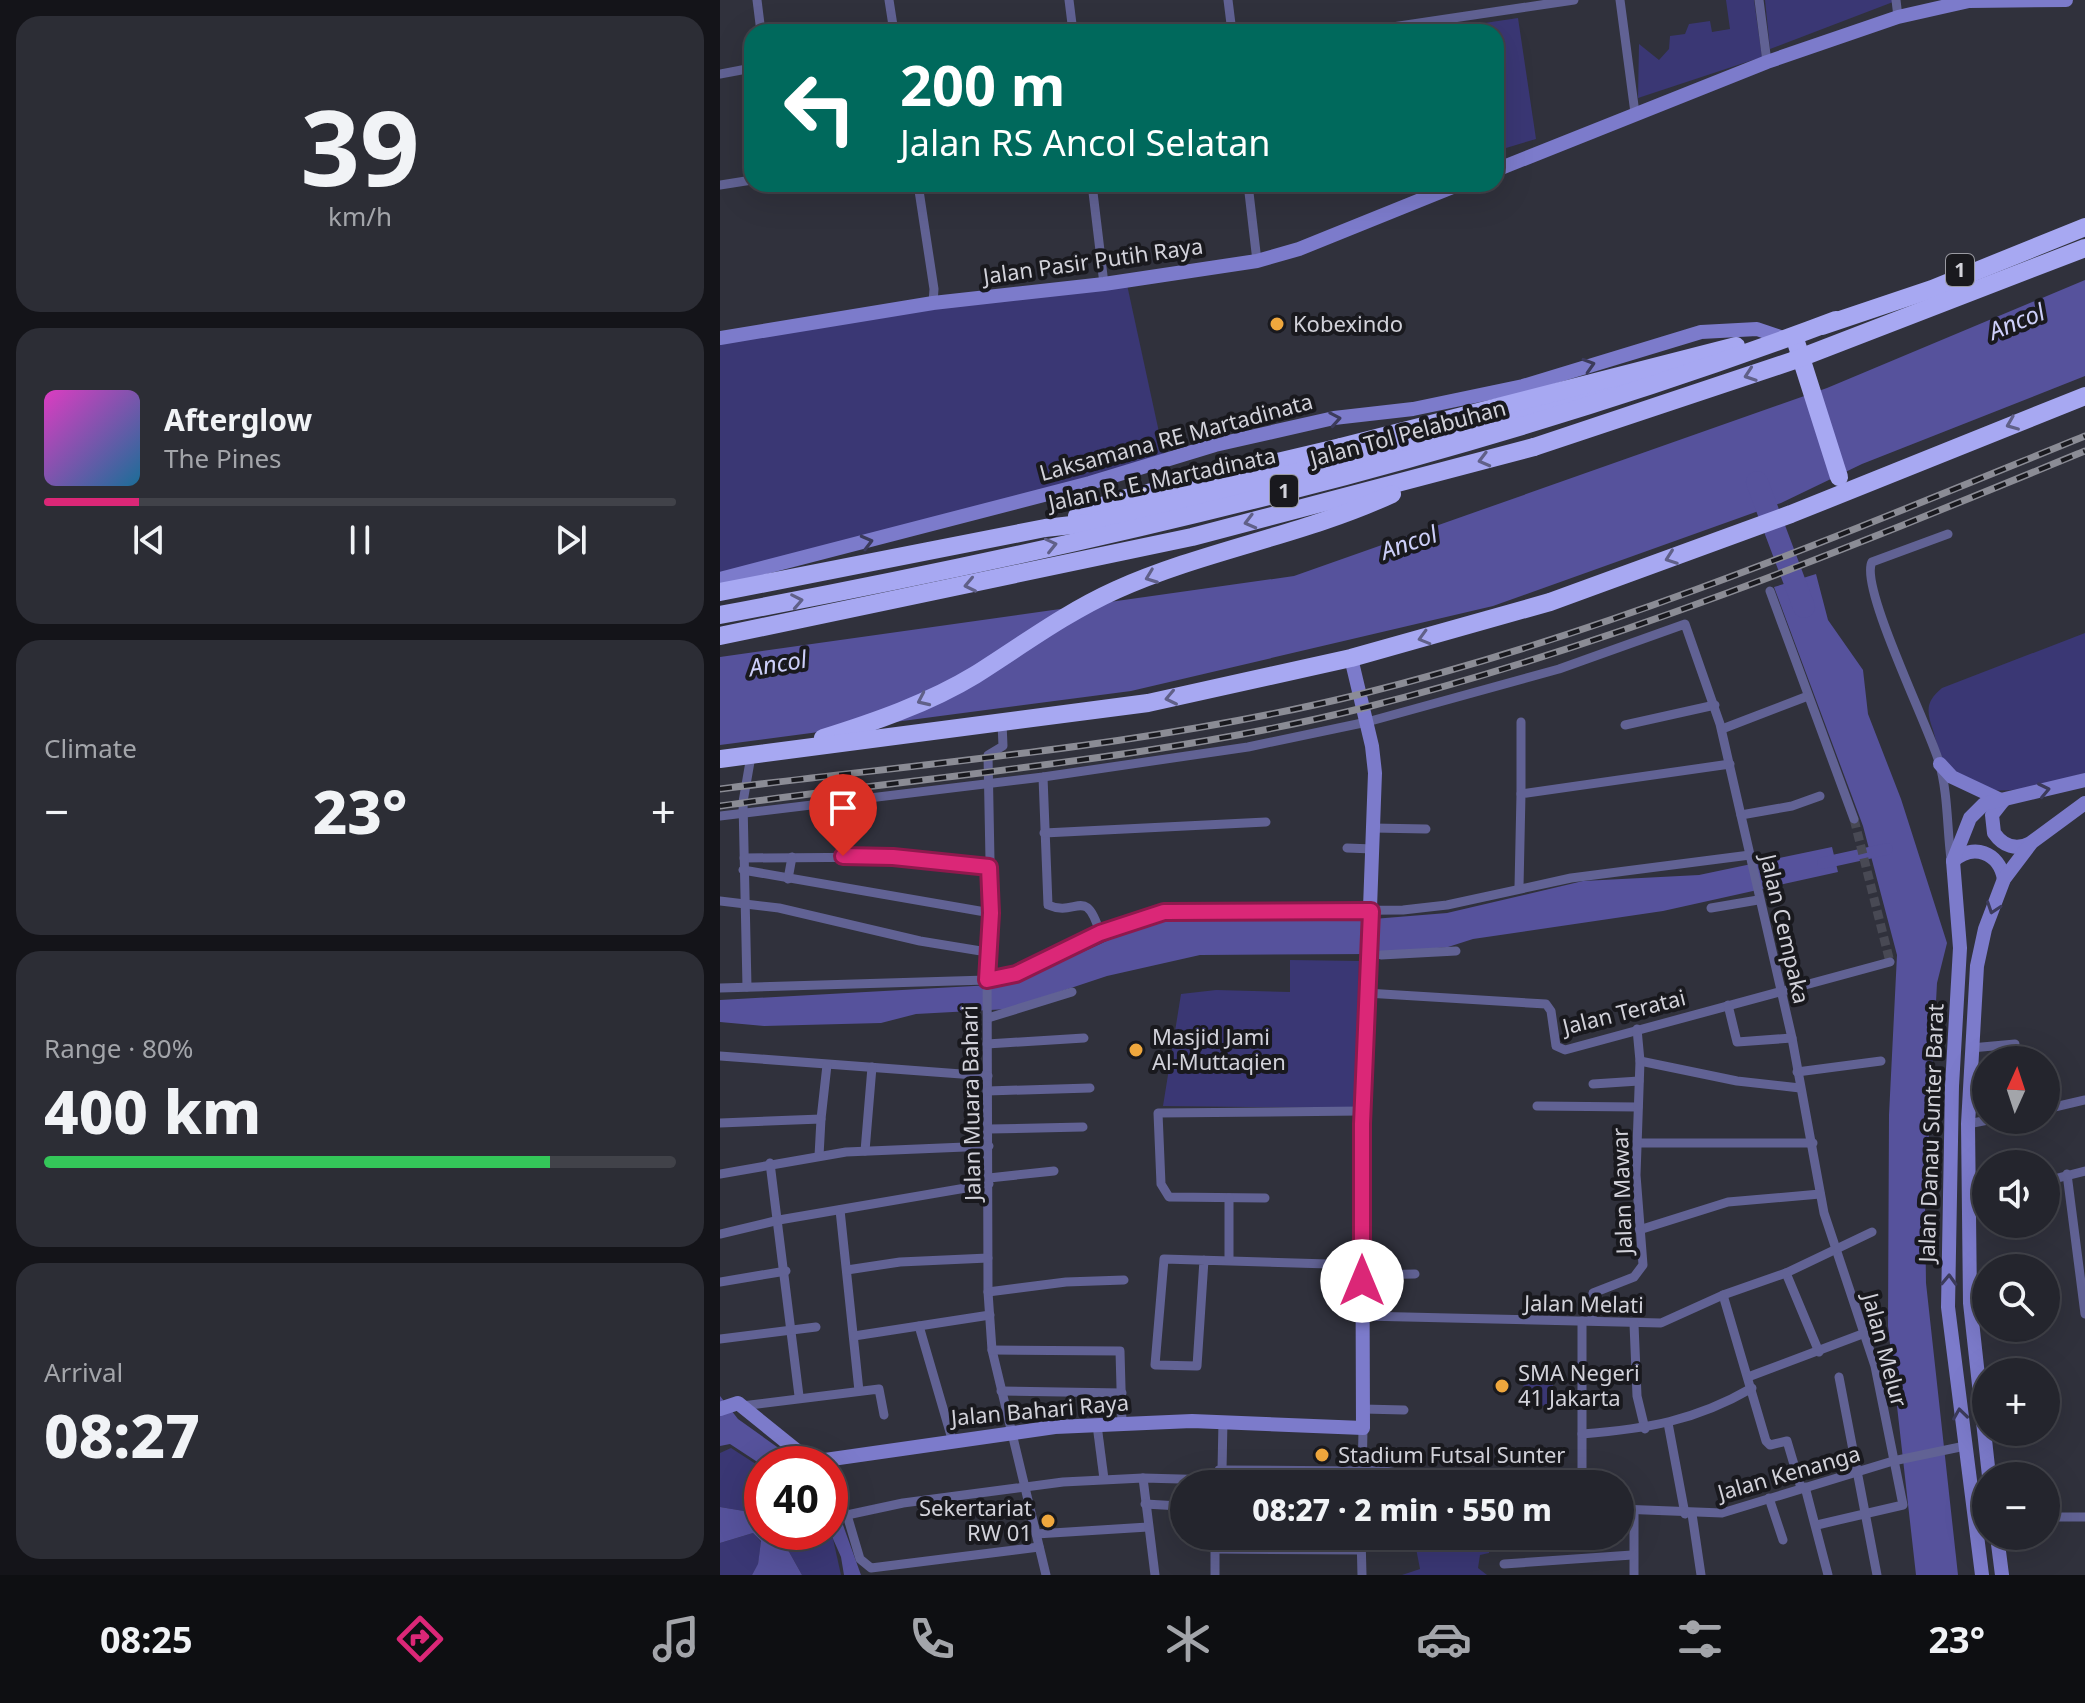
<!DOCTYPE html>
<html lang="en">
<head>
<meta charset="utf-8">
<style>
	:root { --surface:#24252d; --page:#2c2d35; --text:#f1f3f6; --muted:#a3a5aa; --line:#414249; --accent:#db2777 }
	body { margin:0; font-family:"Noto Sans",sans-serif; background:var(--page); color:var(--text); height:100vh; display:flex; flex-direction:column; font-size:30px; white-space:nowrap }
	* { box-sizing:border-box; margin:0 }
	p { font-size:26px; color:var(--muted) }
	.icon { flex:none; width:44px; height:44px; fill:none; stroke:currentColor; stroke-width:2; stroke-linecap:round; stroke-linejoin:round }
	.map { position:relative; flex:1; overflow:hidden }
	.sheet { display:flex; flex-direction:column; gap:16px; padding:16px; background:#141419; width:720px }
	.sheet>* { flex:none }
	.banner { position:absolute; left:24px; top:24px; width:760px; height:168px; border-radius:24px; box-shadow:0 8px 32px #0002,0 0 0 2px var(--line); background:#00695c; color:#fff; overflow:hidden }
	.needle { width:52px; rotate:3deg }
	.controls { position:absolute; left:1252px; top:1046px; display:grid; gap:16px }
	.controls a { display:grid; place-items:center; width:88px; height:88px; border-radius:50%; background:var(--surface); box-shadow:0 8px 32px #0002,0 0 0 2px var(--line); font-size:40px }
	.speed { position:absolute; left:24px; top:1446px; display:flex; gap:16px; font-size:40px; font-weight:700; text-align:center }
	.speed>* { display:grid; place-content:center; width:104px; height:104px; border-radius:50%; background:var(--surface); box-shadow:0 8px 32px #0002,0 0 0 2px var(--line); line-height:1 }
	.speed .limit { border:12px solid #d22; background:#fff; color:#111 }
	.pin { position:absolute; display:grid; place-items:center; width:68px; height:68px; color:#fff; margin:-82px -34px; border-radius:50% 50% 50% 0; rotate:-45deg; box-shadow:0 0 8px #0007 }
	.pin .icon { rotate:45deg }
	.me { position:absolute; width:88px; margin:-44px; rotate:0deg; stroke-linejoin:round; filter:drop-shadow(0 0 6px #0008) }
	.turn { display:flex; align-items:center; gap:28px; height:168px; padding:0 24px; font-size:36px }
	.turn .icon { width:104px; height:104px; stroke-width:2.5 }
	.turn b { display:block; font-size:56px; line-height:68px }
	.big { font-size:60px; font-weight:800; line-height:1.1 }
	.sheet .widget { flex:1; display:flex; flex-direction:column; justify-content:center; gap:12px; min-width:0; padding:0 28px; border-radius:24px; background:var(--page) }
	.sheet .dial { align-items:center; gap:0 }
	.dial b { font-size:104px; line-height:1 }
	.song { display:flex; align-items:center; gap:24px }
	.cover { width:96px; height:96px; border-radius:12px; background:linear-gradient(135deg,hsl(310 70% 55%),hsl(200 70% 35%)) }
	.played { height:8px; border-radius:4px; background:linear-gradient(90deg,var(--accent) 15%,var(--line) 15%) }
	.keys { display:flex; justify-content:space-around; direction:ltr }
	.heat { display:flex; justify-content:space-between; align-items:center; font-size:44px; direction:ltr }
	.charge { height:12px; border-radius:6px; background:linear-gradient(90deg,#34c759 80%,var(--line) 0) }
	.trip { position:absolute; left:450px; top:1470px; width:464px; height:80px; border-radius:40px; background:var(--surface); box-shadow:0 8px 32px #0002,0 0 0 2px var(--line); font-weight:800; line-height:80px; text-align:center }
	.dock { display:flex; height:128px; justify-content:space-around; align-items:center; background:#0e0f12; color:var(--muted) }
	.dock .icon { width:56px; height:56px }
	.dock .on { color:var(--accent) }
	.dock b { font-size:36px; color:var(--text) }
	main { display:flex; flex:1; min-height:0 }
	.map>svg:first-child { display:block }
</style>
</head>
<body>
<main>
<section class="sheet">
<div class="widget dial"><b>39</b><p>km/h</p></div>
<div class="widget">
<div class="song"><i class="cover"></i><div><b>Afterglow</b><p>The Pines</p></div></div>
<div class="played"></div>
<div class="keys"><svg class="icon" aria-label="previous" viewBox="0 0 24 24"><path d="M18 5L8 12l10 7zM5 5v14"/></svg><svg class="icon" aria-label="pause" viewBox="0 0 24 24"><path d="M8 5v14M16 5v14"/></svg><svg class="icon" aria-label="next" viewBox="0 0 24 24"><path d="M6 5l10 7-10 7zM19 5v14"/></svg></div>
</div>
<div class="widget"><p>Climate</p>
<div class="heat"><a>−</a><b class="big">23°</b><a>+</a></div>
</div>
<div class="widget"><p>Range · 80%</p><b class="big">400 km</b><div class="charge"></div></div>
<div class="widget"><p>Arrival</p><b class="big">08:27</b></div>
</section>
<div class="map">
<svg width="1365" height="1575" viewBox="0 0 1365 1575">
	<rect width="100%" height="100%" fill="#30313c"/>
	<!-- green -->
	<g fill="#3a3774">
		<polygon points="1006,0 1034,0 1042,57 918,98 919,44 939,60 949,49 950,36 965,34 969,24 990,21 992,32 1010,29"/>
		<polygon points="1045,0 1172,0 1173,2 1050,49"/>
		<polygon points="798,18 816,139 776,151 776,32 759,32 758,24"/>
		<polygon points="406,280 445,460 0,579 0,338"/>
		<path d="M 1365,633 L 1365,773 C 1323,784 1257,810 1225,765 C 1220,757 1216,740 1213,730 C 1206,711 1206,701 1222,688 Z"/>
		<polygon points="570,960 639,961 636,1108 443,1106 461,994 496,990 570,992"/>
		<polygon points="804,1365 834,1366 832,1406 803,1405"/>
		<polygon points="11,1448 42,1468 42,1521 24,1511 0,1507 0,1453"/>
		<polygon points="58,1532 107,1532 113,1539 121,1575 82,1575"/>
		<polygon points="33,1533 41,1542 38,1565 32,1575 0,1575 0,1543"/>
		<polygon points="735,1536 771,1536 769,1553 760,1555 758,1568 767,1575 682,1575 700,1569 695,1543"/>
	</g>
	<!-- water -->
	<g fill="#56529c">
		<polygon points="1365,280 1365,376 1142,464 1061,503 773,606 411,691 0,745 0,657 574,576 1107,388"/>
		<polygon points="1096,574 1108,620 1143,670 1148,714 1181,799 1227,943 1217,983 1205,1210 1206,1283 1238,1575 1196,1575 1168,1326 1169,1115 1177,955 1143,826 1054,587"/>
		<polygon points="1112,847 1118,872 943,911 753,939 728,947 652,954 480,955 387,976 288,1009 196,1014 161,1023 44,1026 0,1022 0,1000 272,985 310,976 402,934 443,920 550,914 653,919 727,913 863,881 979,875"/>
		<polygon points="0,1396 18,1419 81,1464 42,1465 10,1444 0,1446"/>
		<polygon points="110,1502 123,1525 141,1575 124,1575 121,1557 110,1532"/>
		<polygon points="0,1507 24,1511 42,1521 42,1532 58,1532 82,1575 32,1575 38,1564 41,1541 33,1533 0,1543"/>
	</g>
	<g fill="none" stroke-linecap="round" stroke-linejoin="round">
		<!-- canal -->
		<polyline stroke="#56529c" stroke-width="12" points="1103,863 1167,849"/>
		<!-- river -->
		<polyline stroke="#56529c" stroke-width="22" points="1037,482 1084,607"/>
		<!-- street-tunnel -->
		<polyline stroke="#484954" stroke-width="9" stroke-dasharray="9 4.5" stroke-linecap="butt" points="1134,819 1170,962"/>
		<!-- street -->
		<g stroke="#616294" stroke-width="9">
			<polyline points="37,0 41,32"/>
			<polyline points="169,0 174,32"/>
			<polyline points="349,0 353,32"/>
			<polyline points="508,0 512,32"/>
			<polyline points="900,0 915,113"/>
			<polyline points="1039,0 1047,62"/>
			<polyline points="1176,0 1178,17"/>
			<polyline points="639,32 854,0"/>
			<polyline points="0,74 32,68"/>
			<polyline points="198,184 214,289 213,303"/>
			<polyline points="372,184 384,284"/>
			<polyline points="528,184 537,261"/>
			<polyline points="0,185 32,180"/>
			<path d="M 1228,534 L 1152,562 C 1139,586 1209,727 1219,762 C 1228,792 1227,828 1231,859"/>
			<polyline points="1050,591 1134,819"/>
			<polyline points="801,722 801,794"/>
			<polyline points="282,723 283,746 268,755 271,913 267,952 268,1292 272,1350 326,1575"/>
			<polyline points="905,725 995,705"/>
			<polyline points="1002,729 1088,696"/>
			<path d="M 323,777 L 328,905 C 357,918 365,884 380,933"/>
			<polyline points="1021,815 1072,806 1100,796"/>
			<polyline points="0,816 323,777 528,747 647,722 839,669 965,624 1000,724 1072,1038 1104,1213 1155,1366 1183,1505 1097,1525"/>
			<polyline points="653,828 706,829"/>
			<polyline points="324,833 546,822"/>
			<polyline points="627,848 653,849"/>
			<polyline points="24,858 173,857 269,867"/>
			<polyline points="23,870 271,913"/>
			<polyline points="68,879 72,857"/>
			<polyline points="799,887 801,794 1010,764"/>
			<polyline points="0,901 59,908 200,941 267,952"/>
			<polyline points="991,908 1038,900"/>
			<polyline points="661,955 736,951"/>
			<polyline points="27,987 23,802 31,756"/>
			<polyline points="0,988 267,980 296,974 380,933 444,912 683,910 727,905 851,878 1030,855"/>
			<polyline points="646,993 826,1004 831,1011 836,1046 845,1050 1170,962"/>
			<polyline points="1008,1005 1017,1042 1072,1038"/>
			<polyline points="268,1018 352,992"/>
			<polyline points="267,1044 364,1038"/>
			<polyline points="1251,1048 1295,1044"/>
			<polyline points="0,1056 268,1076"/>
			<polyline points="1292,1060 1322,1058"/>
			<polyline points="920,1061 1017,1081 1080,1088"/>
			<polyline points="1077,1072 1161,1061"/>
			<polyline points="873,1084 919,1081"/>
			<polyline points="267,1091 370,1088"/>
			<polyline points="817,1106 918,1107"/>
			<polyline points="1326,1109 1365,1100"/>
			<polyline points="101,1119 107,1065"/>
			<polyline points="0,1123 101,1119 99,1156"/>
			<polyline points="1248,1124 1268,1120"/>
			<polyline points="269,1129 363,1127"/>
			<polyline points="917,1143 1093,1143"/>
			<polyline points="145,1151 152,1067"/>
			<polyline points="50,1163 79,1396"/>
			<polyline points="0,1174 126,1152 269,1146"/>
			<polyline points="1347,1174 1365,1314"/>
			<polyline points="269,1178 334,1171"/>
			<polyline points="1326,1181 1365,1171"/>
			<polyline points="545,1198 449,1197 441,1184 438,1113 642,1111"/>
			<polyline points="1248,1206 1266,1200"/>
			<polyline points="120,1210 139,1391"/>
			<polyline points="919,1230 1008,1202 1100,1194"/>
			<polyline points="0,1234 59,1220 269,1184"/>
			<polyline points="484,1260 477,1366 435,1365 444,1259 642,1265"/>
			<polyline points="509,1260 509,1198"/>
			<polyline points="127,1270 180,1262 268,1258"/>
			<polyline points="1066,1273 1099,1352"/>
			<polyline points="643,1275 695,1274"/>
			<polyline points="0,1282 66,1271"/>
			<polyline points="268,1292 346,1282 404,1280"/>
			<polyline points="1003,1295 1046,1441 1050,1445 1067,1441 1081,1488"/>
			<polyline points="643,1316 941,1323 1003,1295 1066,1273 1152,1232"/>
			<polyline points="872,1320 873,1293 914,1277 923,1265 916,1175 920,1061 917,1029"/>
			<polyline points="862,1321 862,1484"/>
			<polyline points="914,1324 917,1396 925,1429"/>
			<polyline points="199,1326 232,1439"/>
			<polyline points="134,1336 270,1315"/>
			<polyline points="0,1339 96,1327"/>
			<polyline points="272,1350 400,1351 402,1424"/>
			<polyline points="1028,1377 1145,1333"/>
			<polyline points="1119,1377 1157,1575"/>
			<polyline points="281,1391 402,1393"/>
			<polyline points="22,1406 159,1389 164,1415"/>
			<polyline points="643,1409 684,1410"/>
			<polyline points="948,1423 965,1514"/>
			<polyline points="377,1425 384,1479"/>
			<path d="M 862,1434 C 926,1429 975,1421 1032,1388"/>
			<polyline points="642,1468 756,1484"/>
			<polyline points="502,1470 503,1421"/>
			<polyline points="423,1478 435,1575"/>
			<polyline points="497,1484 499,1470 642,1471"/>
			<polyline points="642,1484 643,1428"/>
			<polyline points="1085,1487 1108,1575"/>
			<polyline points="110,1489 127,1515 140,1559 151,1568 319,1547"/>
			<polyline points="1049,1498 1063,1540"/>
			<polyline points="425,1504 460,1506 464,1510"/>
			<polyline points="900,1509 1002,1513 1173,1461 1245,1446"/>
			<polyline points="914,1511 914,1575"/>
			<polyline points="972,1514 981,1575"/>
			<polyline points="127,1515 183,1503 343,1482 423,1478 497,1480"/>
			<polyline points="1326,1517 1365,1517"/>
			<polyline points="316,1534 428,1527"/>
			<polyline points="495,1536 495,1575"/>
			<polyline points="641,1536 642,1575"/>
			<polyline points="703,1537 703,1536"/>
			<polyline points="495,1549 641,1550"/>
			<polyline points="784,1564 912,1555"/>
		</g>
		<!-- secondary -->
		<g stroke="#7c7bcb" stroke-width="14">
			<polyline points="776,170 1047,62 1178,17 1249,1 1346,0"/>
			<polyline points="0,338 213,303 384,284 537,261 579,249 740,184"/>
			<polyline points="0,579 370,483 495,445 614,418 693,409 803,386 981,332 1037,329 1066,339"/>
			<polyline points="1220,764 1232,777 1283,801"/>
			<path d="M 1283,801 L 1272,815 L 1274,833 C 1283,846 1296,851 1311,843"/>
			<path d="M 1233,861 C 1253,843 1279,852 1284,879"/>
			<polyline points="0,1409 18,1403 91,1462 335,1427 472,1421 643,1428 642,1124 655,773 652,746 631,658"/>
			<polyline points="1269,1476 1250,1303 1248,1124 1257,966 1265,929 1284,879 1312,842 1365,803"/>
			<polyline points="1277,1536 1282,1575"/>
			<polyline points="1262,1575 1228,1307 1232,1086 1240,948 1233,861 1250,818 1264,804 1365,780"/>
		</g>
		<!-- highway -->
		<g stroke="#a7a8f2" stroke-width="18">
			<polyline points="1102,326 1212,289 1365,227"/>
			<polyline points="1076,342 1119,477"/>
			<polyline points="357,516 398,500 621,447"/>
			<polyline points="0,592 325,528 370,523 732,434 920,380"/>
			<polyline points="0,636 472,537 814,447"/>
			<path d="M 103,738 C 154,722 209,703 255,675 C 301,646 345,613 396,590 C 485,550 584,535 672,494"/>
			<polyline points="0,759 428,703 631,658 830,602 1071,514 1365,396"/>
		</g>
		<defs>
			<g id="rail">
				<path d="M 0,789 C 214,762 431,746 641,694 C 889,633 1128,532 1365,436"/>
				<path d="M 0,806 C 216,775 436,760 647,707 C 893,645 1131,547 1365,451"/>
			</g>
		</defs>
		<!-- rail casing -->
		<use href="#rail" stroke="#8b8c95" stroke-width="7"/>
		<!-- rail -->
		<use href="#rail" stroke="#19191e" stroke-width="4" stroke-dasharray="12" stroke-linecap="butt"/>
		<!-- highway-bridge -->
		<g stroke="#a7a8f2" stroke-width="18">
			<polyline points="621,447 1016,346"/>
			<polyline points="814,447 1072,361 1365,248"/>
			<path d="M 0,615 C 378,544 756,456 1116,320"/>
		</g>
	</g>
	<!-- one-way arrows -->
	<defs><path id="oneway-chevron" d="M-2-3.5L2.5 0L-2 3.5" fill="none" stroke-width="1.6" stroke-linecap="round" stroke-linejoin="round" transform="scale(2)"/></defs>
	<g stroke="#3c3b5b">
		<use href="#oneway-chevron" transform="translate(869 365) rotate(-17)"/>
		<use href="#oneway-chevron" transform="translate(615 419) rotate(-10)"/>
		<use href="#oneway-chevron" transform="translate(147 542) rotate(-15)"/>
		<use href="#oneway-chevron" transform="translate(1324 790) rotate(-12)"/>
		<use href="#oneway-chevron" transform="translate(1273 908) rotate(109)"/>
		<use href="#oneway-chevron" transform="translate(1229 1280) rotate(-88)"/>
		<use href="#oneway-chevron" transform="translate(1240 1414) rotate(-98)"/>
	</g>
	<g stroke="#606088">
		<use href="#oneway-chevron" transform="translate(1030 375) rotate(161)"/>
		<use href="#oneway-chevron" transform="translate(1292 424) rotate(158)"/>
		<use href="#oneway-chevron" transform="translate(764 460) rotate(165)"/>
		<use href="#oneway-chevron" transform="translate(530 522) rotate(165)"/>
		<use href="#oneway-chevron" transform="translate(331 545) rotate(-13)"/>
		<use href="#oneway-chevron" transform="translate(951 558) rotate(160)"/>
		<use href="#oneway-chevron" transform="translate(431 577) rotate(159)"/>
		<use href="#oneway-chevron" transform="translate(250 585) rotate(168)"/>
		<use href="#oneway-chevron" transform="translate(77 601) rotate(-11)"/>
		<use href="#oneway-chevron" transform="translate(704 638) rotate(164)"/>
		<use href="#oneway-chevron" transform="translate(451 698) rotate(168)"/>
		<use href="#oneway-chevron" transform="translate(203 700) rotate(155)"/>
	</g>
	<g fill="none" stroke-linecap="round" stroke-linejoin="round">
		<defs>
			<polyline id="route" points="123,856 173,857 269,867 271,913 267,980 296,974 380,933 444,912 651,911 642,1124 642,1281"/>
		</defs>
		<!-- route casing -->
		<use href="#route" stroke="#8e194d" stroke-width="20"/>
		<!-- route -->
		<use href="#route" stroke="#db2777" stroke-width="14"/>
	</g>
	<!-- markers -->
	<g fill="#efa73d" stroke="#19191e" stroke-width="3">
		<circle cx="557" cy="324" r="8"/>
		<circle cx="416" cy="1050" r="8"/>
		<circle cx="782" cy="1386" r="8"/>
		<circle cx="602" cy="1455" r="8"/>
		<circle cx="328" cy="1521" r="8"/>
	</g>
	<g text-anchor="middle" stroke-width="8" stroke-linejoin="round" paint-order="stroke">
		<!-- shield labels -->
		<g fill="#19191e" stroke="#9a9aa2" stroke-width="2">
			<rect x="1226" y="254" width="28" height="32" rx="6"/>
			<rect x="550" y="475" width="28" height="32" rx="6"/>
		</g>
		<g font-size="20" font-weight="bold" fill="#d2d2da">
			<text x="1240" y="277">1</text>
			<text x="564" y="498">1</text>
		</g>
		<!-- street labels -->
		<g font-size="22" fill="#d2d2da" stroke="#19191e">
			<text transform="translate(373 261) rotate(-8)" y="8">Jalan Pasir Putih Raya</text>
			<text transform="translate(688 433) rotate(-15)" y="8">Jalan Tol Pelabuhan</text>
			<text transform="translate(456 437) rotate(-15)" y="8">Laksamana RE Martadinata</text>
			<text transform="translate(442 479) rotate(-12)" y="8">Jalan R. E. Martadinata</text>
			<text transform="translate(1065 929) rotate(77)" y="8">Jalan Cempaka</text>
			<text transform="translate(904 1012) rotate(-14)" y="8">Jalan Teratai</text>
			<text transform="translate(251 1103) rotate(-91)" y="8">Jalan Muara Bahari</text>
			<text transform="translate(1211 1133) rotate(-88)" y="8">Jalan Danau Sunter Barat</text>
			<text transform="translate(902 1191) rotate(-92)" y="8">Jalan Mawar</text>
			<text transform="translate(864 1304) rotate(1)" y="8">Jalan Melati</text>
			<text transform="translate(1165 1350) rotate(75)" y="8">Jalan Melur</text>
			<text transform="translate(320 1410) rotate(-5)" y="8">Jalan Bahari Raya</text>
			<text transform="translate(1069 1473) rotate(-16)" y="8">Jalan Kenanga</text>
		</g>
		<!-- poi labels -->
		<g font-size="22" fill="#d2d2da" stroke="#19191e" text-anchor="start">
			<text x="573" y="332">Kobexindo</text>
			<text x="432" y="1045">Masjid Jami<tspan x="432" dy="25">Al-Muttaqien</tspan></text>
			<text x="798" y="1381">SMA Negeri<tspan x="798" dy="25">41 Jakarta</tspan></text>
			<text x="618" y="1463">Stadium Futsal Sunter</text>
			<text x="312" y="1516" text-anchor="end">Sekertariat<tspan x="312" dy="25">RW 01</tspan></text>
		</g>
		<!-- water labels -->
		<g font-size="24" font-style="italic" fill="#cdcff9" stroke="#19191e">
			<text transform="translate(1297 322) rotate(-22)" y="8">Ancol</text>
			<text transform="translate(689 543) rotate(-19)" y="8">Ancol</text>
			<text transform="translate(58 664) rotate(-9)" y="8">Ancol</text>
		</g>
	</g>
</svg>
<div class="controls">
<a><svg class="needle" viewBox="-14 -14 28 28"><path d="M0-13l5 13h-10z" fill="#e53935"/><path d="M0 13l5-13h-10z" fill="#a3a5aa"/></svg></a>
<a><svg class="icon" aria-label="sound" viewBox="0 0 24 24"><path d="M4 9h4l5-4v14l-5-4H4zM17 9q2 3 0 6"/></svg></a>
<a><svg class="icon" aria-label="search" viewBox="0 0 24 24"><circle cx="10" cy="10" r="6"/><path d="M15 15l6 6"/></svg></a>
<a>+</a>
<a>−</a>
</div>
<div class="speed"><div class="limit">40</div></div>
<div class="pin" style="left:123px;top:856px;background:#d93025"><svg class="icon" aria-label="arrive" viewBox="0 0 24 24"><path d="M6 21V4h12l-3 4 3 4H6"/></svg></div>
<svg class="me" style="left:642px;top:1281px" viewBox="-20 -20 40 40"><circle r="19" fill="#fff"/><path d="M0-13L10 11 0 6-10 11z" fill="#db2777"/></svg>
<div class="trip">08:27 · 2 min · 550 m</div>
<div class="banner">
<div class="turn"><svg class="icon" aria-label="left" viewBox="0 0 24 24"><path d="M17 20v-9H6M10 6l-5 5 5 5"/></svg><div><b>200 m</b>Jalan RS Ancol Selatan</div></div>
</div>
</div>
</main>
<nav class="dock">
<b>08:25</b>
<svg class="icon on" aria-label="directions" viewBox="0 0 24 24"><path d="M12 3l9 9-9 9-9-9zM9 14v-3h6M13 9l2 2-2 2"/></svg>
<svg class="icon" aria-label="music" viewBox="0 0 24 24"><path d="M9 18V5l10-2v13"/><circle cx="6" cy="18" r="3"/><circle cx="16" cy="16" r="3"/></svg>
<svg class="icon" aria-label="phone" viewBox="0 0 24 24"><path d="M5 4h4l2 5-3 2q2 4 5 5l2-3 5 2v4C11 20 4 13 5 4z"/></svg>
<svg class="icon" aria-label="climate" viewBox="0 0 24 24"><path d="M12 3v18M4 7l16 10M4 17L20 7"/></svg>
<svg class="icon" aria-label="car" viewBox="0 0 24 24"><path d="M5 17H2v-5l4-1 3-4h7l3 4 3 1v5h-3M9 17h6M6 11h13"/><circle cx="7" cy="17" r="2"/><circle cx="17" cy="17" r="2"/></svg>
<svg class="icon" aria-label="filters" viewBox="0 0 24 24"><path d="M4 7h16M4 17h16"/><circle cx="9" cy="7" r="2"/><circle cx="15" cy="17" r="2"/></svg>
<b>23°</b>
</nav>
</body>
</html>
